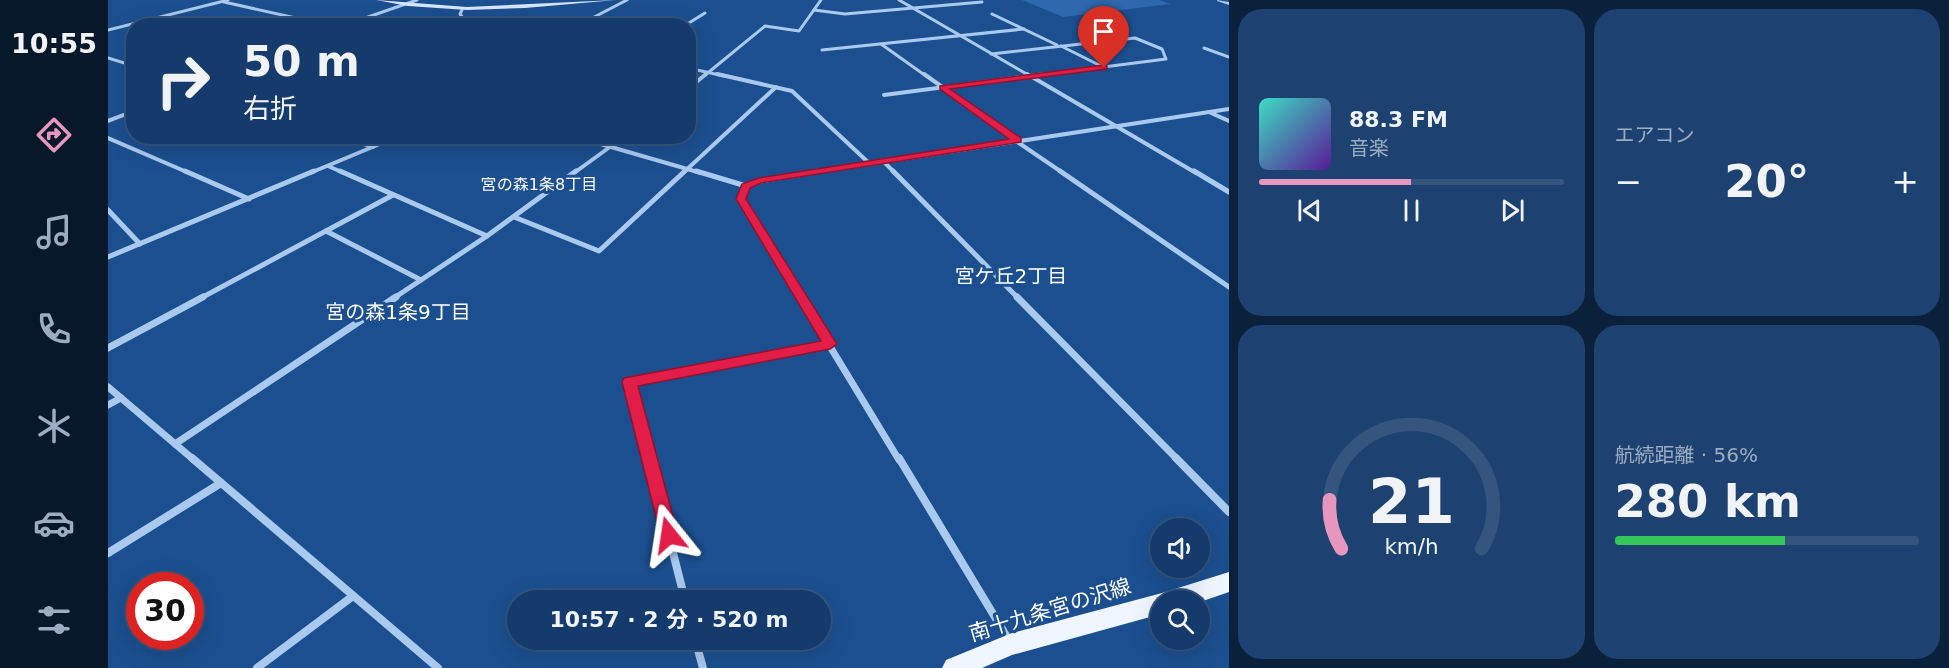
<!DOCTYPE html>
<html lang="ja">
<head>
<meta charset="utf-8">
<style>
	:root { --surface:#143b6b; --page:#1d4271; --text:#f1f3f6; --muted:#9dadc1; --line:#33557e; --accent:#e797bd }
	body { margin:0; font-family:"DejaVu Sans","Noto Sans JP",sans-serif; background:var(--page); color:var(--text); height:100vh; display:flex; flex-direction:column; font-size:22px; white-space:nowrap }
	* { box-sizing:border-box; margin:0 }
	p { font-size:20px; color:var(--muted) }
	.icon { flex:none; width:33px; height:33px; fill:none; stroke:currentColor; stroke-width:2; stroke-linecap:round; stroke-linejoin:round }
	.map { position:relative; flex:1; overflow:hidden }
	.details { display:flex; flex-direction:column; gap:9px; padding:9px; background:#0b203b; width:720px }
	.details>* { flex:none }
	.top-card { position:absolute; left:18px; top:18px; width:570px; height:126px; border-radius:24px; box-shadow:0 6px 24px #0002,0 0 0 2px var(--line); background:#143b6b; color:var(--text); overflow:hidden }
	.fabs { position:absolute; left:1042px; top:518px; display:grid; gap:12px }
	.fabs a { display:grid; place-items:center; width:60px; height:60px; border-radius:50%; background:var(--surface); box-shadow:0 6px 24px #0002,0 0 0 2px var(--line); font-size:30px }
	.speed { position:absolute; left:18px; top:572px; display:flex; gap:12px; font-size:30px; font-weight:700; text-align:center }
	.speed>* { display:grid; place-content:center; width:78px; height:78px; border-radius:50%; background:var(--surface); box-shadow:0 6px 24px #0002,0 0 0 2px var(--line); line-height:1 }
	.speed .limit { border:9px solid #d22; background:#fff; color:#111 }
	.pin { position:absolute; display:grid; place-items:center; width:51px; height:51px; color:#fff; margin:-62px -26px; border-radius:50% 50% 50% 0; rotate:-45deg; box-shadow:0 0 6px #0007 }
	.pin .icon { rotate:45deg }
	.me { position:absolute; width:66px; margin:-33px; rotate:345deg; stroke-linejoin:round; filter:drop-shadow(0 0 4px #0008) }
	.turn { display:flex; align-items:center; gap:21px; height:126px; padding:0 18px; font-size:27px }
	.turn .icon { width:78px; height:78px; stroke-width:2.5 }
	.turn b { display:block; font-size:42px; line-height:51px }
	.big { font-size:45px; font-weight:700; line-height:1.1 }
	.details .card { flex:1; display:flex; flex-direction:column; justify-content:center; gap:9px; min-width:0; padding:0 21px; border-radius:24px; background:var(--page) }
	.details .dial { align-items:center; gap:0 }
	.dial svg { height:156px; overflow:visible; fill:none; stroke:var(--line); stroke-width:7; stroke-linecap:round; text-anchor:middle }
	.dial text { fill:var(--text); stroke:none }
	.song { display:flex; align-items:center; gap:18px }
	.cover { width:72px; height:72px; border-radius:9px; background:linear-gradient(135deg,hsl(170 70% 55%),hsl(270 70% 35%)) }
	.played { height:6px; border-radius:3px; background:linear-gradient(90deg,var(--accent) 50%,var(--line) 50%) }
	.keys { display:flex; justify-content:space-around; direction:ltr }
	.heat { display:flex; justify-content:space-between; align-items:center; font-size:33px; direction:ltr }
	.charge { height:9px; border-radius:4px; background:linear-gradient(90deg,#34c759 56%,var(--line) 0) }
	.details .tiles { flex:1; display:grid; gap:9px; grid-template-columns:repeat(2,1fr) }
	.trip { position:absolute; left:399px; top:590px; width:324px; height:60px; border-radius:30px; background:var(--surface); box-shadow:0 6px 24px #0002,0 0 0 2px var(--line); font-weight:700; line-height:60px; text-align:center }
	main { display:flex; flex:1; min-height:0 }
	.dock { display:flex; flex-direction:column; width:108px; justify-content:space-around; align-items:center; background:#08182b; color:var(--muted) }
	.dock .icon { width:42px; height:42px }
	.dock .selected { color:var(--accent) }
	.dock b { font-size:27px; color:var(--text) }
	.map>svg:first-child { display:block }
</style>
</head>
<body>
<main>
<nav class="dock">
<b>10:55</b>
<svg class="icon selected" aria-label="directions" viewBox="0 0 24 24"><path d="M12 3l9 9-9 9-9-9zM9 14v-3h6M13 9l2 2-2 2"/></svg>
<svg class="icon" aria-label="music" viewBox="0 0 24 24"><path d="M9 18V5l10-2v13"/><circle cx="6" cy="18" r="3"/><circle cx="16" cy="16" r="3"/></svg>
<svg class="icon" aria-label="phone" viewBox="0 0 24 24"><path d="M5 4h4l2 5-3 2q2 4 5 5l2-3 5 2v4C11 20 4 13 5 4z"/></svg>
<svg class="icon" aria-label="climate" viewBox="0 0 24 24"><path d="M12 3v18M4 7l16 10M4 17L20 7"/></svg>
<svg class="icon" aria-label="car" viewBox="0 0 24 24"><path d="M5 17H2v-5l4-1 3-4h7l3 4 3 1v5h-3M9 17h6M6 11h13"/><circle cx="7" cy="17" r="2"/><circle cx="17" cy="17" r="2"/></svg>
<svg class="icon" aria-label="filters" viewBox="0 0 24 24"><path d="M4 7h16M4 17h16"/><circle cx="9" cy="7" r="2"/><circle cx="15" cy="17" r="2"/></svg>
</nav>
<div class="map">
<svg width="1121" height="668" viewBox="0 0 1121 668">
	<rect width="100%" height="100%" fill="#1b4f8f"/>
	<!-- green -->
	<polygon fill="#2e69ad" points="914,0 1051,0 1063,4 955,17"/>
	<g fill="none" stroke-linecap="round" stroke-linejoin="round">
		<!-- minor-far4 -->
		<g stroke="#a9c9ee" stroke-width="3">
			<polyline points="791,0 922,76"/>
			<polyline points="116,2 224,26"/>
			<polyline points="354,10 352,14 355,18 387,26"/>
			<polyline points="706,10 737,14 874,2"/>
			<polyline points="884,14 949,45"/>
			<polyline points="40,20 59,26"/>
			<polyline points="234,26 309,0"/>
			<polyline points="469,26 519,0"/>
			<polyline points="576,26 597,13"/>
			<polyline points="0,30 120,0"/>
			<polyline points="773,44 818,76"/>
			<polyline points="953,46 995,67"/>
			<polyline points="1096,48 1121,57"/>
			<polyline points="714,50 916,29"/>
			<polyline points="883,54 1027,38 1054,49 1058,59 925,76"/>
			<polyline points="0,58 26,66"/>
			<polyline points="580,68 616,76"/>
			<polyline points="596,76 657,26 691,31 713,0"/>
		</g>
		<!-- minor-far3 -->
		<g stroke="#a9c9ee" stroke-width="4">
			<polyline points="609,74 684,91 762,164"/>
			<polyline points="816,74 909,140"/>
			<polyline points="919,74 1088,173"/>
			<polyline points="580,89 598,74"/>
			<polyline points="776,95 937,74"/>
			<polyline points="1103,113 1121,121"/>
			<polyline points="0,121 26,111"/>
			<polyline points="233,136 265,147"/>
			<polyline points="465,136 593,173"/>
			<polyline points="0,138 81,173"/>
			<polyline points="908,141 955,173"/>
			<polyline points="774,160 787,173"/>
			<polyline points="220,166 236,173"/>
			<polyline points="202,173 291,136"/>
			<polyline points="466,173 517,136"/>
			<polyline points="575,173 668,87"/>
			<polyline points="703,173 1121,109"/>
		</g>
		<!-- minor-far2 -->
		<g stroke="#a9c9ee" stroke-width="5">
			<polyline points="77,171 141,199"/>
			<polyline points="232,171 379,236"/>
			<polyline points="588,171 638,186"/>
			<polyline points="785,171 910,298"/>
			<polyline points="952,171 1121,287"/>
			<polyline points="1086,171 1121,192"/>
			<polyline points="0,210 32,244"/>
			<polyline points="406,217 491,251 577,171"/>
			<polyline points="218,231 313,280"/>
			<polyline points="0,257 206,171"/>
			<polyline points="93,298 285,195"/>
			<polyline points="286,298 379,236 468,171"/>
			<path d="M 693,298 L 633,199 C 634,190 638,185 647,182 L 713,171"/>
		</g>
		<!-- minor-far1 -->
		<g stroke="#a9c9ee" stroke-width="7">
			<polyline points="692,297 791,460"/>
			<polyline points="909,297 1070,460"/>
			<polyline points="0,348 95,297"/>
			<polyline points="0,387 86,460"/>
			<polyline points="0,405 13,398"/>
			<polyline points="67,444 288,297"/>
			<polyline points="542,460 522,382 722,344"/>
		</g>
		<!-- minor -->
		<g stroke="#a9c9ee" stroke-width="8">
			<polyline points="84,458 330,668"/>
			<polyline points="541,458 577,600"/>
			<polyline points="791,458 902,642"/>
			<polyline points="1068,458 1121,512"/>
			<polyline points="0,553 113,483"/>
			<polyline points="587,639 595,668"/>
			<polyline points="149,668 245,596"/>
		</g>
		<!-- tertiary -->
		<polygon fill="#a9c9ee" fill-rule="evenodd" points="1109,0 1121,2 1121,5 1109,1"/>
		<!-- secondary -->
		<polygon fill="#d6e6fa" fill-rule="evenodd" points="268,0 359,7 508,0 417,8 359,10 300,6"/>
		<!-- primary -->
		<polygon fill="#f0f6ff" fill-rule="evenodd" points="1121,572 1121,592 1092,602 1053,600 1053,614 904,655 874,668 834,668 838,660 904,633 1054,593"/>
	</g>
	<!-- route -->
	<polygon fill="#e11d48" stroke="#92132f" stroke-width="1.5" points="996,65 999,66 999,69 842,89 913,138 913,142 653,183 642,188 638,199 729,344 722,349 530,386 570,535 567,541 561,543 554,541 514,382 516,378 713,341 628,199 634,184 651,178 901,139 832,89 832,86"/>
	<g text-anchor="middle" stroke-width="6" stroke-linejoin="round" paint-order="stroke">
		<!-- far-neighbourhood labels -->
		<g font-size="16" fill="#fff" stroke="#1b4f8f">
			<text x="431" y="190">宮の森1条8丁目</text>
		</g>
		<!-- neighbourhood labels -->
		<g font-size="20" fill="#fff" stroke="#1b4f8f">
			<text x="903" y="283">宮ケ丘2丁目</text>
			<text x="290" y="319">宮の森1条9丁目</text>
		</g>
		<!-- near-street labels -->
		<g font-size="21" fill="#fff" stroke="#1b4f8f">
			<text transform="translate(942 610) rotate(-17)" y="7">南十九条宮の沢線</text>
		</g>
	</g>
</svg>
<div class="fabs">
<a><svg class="icon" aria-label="sound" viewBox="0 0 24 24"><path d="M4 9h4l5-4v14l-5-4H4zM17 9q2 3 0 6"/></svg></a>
<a><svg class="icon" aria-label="search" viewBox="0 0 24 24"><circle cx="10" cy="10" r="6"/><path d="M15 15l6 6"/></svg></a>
</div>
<div class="speed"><div class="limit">30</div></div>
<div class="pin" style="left:996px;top:68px;background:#d93025"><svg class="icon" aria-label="arrive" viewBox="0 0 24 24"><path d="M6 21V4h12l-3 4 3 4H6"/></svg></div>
<svg class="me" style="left:561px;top:535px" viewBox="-20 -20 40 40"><path d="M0-17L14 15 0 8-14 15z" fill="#e11d48" stroke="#fff" stroke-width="4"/></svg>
<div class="trip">10:57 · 2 分 · 520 m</div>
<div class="top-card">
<div class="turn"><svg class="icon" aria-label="right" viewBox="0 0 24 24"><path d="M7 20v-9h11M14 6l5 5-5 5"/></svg><div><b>50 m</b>右折</div></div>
</div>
</div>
<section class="details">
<div class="tiles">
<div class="card">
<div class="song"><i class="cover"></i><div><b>88.3 FM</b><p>音楽</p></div></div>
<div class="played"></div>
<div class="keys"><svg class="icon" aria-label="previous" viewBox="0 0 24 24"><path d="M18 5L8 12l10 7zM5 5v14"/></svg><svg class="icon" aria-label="pause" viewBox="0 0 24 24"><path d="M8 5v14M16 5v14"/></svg><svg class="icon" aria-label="next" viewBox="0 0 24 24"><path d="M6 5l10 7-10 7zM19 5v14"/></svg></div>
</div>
<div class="card"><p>エアコン</p>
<div class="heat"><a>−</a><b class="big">20°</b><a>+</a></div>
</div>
<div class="card dial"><svg viewBox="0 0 100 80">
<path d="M14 69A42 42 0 1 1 86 69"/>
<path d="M14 69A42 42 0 0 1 8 44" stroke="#e797bd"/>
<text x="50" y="56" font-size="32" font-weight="700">21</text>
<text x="50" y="72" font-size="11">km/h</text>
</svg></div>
<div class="card"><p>航続距離 · 56%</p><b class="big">280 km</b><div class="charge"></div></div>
</div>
</section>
</main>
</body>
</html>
